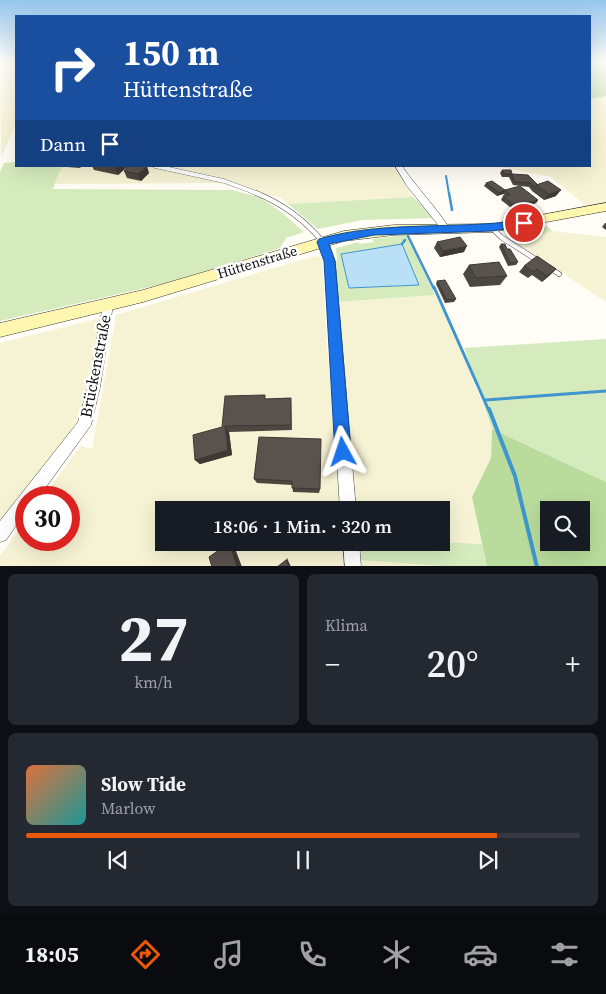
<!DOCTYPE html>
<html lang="de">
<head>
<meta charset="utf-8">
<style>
	:root { --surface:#171b24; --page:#242831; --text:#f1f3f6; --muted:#9ea1a6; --line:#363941; --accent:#ea580c }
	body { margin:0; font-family:"Source Serif 4",serif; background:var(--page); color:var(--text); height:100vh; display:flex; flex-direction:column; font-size:19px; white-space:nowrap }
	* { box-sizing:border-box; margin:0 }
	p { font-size:16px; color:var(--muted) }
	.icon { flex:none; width:28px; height:28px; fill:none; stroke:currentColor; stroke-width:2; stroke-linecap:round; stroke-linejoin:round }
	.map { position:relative; height:566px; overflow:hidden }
	.details { display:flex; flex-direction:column; gap:8px; padding:8px; background:#0d0f14; flex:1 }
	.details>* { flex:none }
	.guide { position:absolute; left:15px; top:15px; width:576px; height:152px; border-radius:0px; box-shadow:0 5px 20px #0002; background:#1a4fa0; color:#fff; overflow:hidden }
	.controls { position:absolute; left:540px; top:501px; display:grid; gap:10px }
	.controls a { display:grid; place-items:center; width:50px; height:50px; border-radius:0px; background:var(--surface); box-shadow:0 5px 20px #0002; font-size:25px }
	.speed { position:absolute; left:15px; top:486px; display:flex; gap:10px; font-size:25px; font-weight:700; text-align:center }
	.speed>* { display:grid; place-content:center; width:65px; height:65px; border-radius:50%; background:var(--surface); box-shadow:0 5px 20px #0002; line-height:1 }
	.speed .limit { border:8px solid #d22; background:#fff; color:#111 }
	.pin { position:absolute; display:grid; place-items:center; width:42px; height:42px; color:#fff; margin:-21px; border:2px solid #fff; border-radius:50%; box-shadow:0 1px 5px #0007 }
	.me { position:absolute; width:55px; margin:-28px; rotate:355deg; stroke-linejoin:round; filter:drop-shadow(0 0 4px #0008) }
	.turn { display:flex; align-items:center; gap:18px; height:105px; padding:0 25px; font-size:22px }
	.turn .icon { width:65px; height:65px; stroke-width:2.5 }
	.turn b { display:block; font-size:35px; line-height:42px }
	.then { display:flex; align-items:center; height:48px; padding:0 25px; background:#0003; gap:10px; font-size:19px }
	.big { font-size:38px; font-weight:600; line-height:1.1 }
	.details .widget { flex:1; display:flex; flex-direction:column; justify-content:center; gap:8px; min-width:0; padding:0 18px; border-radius:8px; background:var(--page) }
	.details .dial { align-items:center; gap:0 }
	.dial b { font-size:65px; line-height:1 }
	.song { display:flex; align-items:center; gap:15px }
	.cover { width:60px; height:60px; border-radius:8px; background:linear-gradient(135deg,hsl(20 70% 55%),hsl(180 70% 35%)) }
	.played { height:5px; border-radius:2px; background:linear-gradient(90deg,var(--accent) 85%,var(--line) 85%) }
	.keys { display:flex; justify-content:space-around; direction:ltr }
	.heat { display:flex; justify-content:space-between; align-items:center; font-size:28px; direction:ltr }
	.details .tiles { flex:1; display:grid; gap:8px; grid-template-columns:1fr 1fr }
	.widget:last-child { grid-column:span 2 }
	.trip { position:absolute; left:155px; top:501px; width:295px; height:50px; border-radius:0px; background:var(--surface); box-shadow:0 5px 20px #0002; font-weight:600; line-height:50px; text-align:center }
	.tabs { display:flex; height:80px; justify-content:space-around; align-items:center; background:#090b0e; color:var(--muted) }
	.tabs .icon { width:35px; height:35px }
	.tabs .on { color:var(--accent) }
	.tabs b { font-size:22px; color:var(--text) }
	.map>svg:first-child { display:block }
</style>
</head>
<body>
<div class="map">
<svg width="606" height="567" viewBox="0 0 606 567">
	<rect width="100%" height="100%" fill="#fffdf5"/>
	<!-- farmland -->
	<g fill="#f6f3d4">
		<polygon points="0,62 9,62 16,70 16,123 1,158"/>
		<polygon points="606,96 606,203 586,206 551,177 495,166 590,166 590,99"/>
		<polygon points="64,166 393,166 413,197 288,204 281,198 219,183 55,184 59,172"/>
		<polygon points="552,231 606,237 606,302 516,242"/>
		<polygon points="315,256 322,258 327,346 343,510 164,510 164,542 346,543 348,566 0,567 0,556 26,520 26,540 69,540 69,498 43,497 81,446 92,449 116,315"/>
		<polygon points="435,295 461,348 492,429 491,458 472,497 482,544 437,543 441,542 441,510 356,510 337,302"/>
		<polygon points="101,318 84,405 69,434 0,523 0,343"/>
		<polygon points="361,560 440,566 362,566"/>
	</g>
	<!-- green -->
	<g fill="#d5ebbd">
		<polygon points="16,162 16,166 64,166 59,172 53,189 232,190 261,198 281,212 304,232 286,238 280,248 171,282 0,321 0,172 4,163"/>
		<polygon points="413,197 435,218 363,220 318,229 288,204"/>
		<polygon points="547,226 552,231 516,242 506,235"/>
		<polygon points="407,235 435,295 337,302 334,262 337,261 336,248 358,242 360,244 374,242 372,239"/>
		<polygon points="606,339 606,482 492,429 464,348"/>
		<polygon points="437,542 482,544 487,566 440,566 361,560 359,543"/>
	</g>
	<!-- forest -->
	<g fill="#b9dc9c" fill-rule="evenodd">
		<polygon points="590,62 606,62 606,96 590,99"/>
		<path d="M 492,429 L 606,482 L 606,566 L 487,566 L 472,497 L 491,458 ZM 549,510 L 581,510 L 581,542 L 549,542 Z"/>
	</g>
	<!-- water -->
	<polygon fill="#b9e0f7" stroke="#3f96cf" points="402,244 419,285 349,288 341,254"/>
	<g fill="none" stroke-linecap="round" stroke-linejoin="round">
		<!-- stream-far4 -->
		<polyline stroke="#3f96cf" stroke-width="1" points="590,69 593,62"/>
		<!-- stream-far3 -->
		<polyline stroke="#3f96cf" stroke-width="2" points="446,176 449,194"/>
		<!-- stream-far2 -->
		<g stroke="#3f96cf" stroke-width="2.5">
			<polyline points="449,193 452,210"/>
			<polyline points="408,236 434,289"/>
			<polyline points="402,244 405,240"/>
		</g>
		<!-- stream-far1 -->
		<g stroke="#3f96cf" stroke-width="3">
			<polyline points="434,287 489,411"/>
			<polyline points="485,400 606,391"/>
		</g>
		<!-- stream -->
		<polyline stroke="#3f96cf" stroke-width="4" points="489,409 515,476 537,567"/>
		<defs>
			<polyline id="lane-far1" points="155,166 224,181 259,194"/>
			<g id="lane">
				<path d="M 256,193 C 283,204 304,219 323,242"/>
				<polyline points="492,228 501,237 540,262"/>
				<polyline points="550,268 559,274"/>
			</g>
			<g id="street">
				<path d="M 395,166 L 402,166 C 417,188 436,207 450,229 L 449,231 L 443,231 L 407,186 Z"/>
				<polygon points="323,239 328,242 335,261 356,510 340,510 325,261 318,242"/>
				<polygon points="108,301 112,302 113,305 100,387 91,425 38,498 26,498 26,511 6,540 0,542 0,521 78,422 88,387 103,305 104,302"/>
				<polygon points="343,542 359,542 361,567 345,567"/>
			</g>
			<polygon id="secondary" points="606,203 606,211 492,232 394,235 344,241 143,302 0,337 0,323 143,290 344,231 394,225 492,224"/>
		</defs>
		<!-- lane-far1 casing -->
		<use href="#lane-far1" stroke="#444" stroke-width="4.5"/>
		<!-- lane casing -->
		<use href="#lane" stroke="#444" stroke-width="5.5"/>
		<!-- street casing -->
		<use href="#street" stroke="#444" stroke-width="1"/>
		<!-- secondary casing -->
		<use href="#secondary" stroke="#333" stroke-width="1"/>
		<!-- lane-far1 -->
		<use href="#lane-far1" stroke="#fff" stroke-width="4"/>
		<!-- lane -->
		<use href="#lane" stroke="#fff" stroke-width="4.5"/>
		<!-- street -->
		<use href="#street" fill="#fff" fill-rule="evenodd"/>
		<!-- secondary -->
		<use href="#secondary" fill="#fff6b0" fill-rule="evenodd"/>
	</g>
	<!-- wall -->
	<g fill="#4d4742">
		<polygon points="66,166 82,166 80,168 67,167"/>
		<polygon points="92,166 127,166 127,167 118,175 94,170"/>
		<polygon points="502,170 537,184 556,196 544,200 532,191 529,187 513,185 509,177 502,177 500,173"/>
		<polygon points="124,171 149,173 141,181 127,178"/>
		<polygon points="486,183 505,190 538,200 536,203 514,210 501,200 503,196 506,196 503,194 497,196 484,186"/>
		<polygon points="605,223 606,223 606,230 602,227"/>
		<polygon points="437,242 464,252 440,257 434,248"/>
		<polygon points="501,244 507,249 518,262 516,265 508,266 499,247"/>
		<polygon points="469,265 507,276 500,285 470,287 463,274"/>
		<polygon points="524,266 556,269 550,275 542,282 532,275 528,278 519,272"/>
		<polygon points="437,281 456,299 454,302 445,303 436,284"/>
		<polygon points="291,398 292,430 229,432 232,455 200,464 195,460 222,427 266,399"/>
		<polygon points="259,437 320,489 319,493 293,492 292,485 257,483 254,479"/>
	</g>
	<!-- shaded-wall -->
	<g fill="#3f3936">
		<polygon points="114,166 127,166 127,167 118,175"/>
		<polygon points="147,166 149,173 141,181 138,174"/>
		<polygon points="505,190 503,194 497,196 499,193"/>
		<polygon points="561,190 556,196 544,200 549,194"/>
		<polygon points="538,200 536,203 514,210 516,207"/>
		<polygon points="467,246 464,252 440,257 443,251"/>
		<polygon points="556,269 550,275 542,282 547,276"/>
		<polygon points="225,426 229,432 232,455 200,464 195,460"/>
		<polygon points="229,543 233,543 242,567 237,567"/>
		<polygon points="287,558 291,567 289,567 286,560"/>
	</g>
	<!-- building -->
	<g fill="#5a524d" stroke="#3f3936">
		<polygon points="129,166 147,166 138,174 124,171"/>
		<polygon points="502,170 511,170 512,174 528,175 537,184 534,188 531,183 515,182 511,174 504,174"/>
		<polygon points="492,181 505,190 499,193 486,183"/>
		<polygon points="548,181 561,190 549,194 536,185"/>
		<polygon points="520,186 538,200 516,207 503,196 510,195 505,190"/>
		<polygon points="460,237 467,246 443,251 437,242"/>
		<polygon points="501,244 505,244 507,249 510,249 518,262 510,263"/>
		<polygon points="537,256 556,269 547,276 537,269 534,272 524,266"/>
		<polygon points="499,262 507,276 476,278 469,265"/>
		<polygon points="445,280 456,299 447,300 437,281"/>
		<polygon points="265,395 265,399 291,398 291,425 225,426 228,450 195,460 193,435 222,427 225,396"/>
		<polygon points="259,437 321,439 320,489 292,488 292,481 254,479"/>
		<polygon points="229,543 237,567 212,567 209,557"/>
		<polygon points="286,560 289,567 277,567"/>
	</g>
	<!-- sky -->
	<linearGradient id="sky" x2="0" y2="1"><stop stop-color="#95c6ee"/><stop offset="0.44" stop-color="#fffefa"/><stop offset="1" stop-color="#fffefa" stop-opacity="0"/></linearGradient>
	<rect width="606" height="141" fill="url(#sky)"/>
	<!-- route -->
	<path fill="#1a73e8" stroke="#114b97" d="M 524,220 L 529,223 L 527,226 L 492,231 L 374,235 L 329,244 L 335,261 L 351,452 L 349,457 L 343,460 L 338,457 L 335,452 L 324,261 L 317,242 L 319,239 C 385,220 456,230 524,220 Z"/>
	<g text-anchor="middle" stroke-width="5" stroke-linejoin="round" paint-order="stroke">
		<!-- street labels -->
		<g font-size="14" fill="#111" stroke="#fff">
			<text transform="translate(257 262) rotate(-17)" y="5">Hüttenstraße</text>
		</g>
		<!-- near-street labels -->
		<g font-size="16" fill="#111" stroke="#fff">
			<text transform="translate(95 366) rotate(-79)" y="6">Brückenstraße</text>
		</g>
	</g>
</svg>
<div class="controls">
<a><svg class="icon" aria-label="search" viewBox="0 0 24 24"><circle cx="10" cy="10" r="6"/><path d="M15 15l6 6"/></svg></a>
</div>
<div class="speed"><div class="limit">30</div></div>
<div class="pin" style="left:524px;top:223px;background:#d93025"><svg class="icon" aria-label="arrive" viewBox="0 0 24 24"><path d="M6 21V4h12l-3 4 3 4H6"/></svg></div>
<svg class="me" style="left:343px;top:452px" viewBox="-20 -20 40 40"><path d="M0-17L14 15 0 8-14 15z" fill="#1a73e8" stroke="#fff" stroke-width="4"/></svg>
<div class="trip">18:06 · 1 Min. · 320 m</div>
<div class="guide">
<div class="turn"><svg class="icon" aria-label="right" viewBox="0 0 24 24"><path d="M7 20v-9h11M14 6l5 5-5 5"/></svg><div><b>150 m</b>Hüttenstraße</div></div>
<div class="then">Dann<svg class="icon" aria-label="arrive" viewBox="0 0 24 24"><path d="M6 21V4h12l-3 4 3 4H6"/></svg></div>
</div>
</div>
<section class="details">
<div class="tiles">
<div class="widget dial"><b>27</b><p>km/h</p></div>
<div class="widget"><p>Klima</p>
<div class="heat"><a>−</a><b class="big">20°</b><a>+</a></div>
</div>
<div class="widget">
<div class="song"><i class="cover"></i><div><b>Slow Tide</b><p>Marlow</p></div></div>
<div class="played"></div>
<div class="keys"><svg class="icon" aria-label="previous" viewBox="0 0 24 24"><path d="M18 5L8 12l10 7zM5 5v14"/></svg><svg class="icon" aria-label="pause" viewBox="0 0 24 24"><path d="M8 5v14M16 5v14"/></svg><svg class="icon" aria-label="next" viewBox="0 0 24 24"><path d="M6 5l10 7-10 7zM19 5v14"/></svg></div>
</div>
</div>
</section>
<nav class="tabs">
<b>18:05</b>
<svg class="icon on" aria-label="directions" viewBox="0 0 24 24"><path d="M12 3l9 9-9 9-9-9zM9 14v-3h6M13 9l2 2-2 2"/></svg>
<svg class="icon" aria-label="music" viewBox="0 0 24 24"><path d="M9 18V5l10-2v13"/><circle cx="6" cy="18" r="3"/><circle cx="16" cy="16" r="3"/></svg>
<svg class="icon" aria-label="phone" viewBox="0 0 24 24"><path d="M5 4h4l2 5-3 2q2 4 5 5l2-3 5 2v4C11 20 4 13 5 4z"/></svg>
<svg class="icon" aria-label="climate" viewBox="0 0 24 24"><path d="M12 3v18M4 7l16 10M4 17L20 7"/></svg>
<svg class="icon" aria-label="car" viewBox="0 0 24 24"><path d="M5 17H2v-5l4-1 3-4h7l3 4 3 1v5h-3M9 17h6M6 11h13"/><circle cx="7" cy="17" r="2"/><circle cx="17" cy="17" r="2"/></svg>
<svg class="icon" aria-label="filters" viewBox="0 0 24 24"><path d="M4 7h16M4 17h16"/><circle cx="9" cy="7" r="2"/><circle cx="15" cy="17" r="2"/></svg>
</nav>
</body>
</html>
